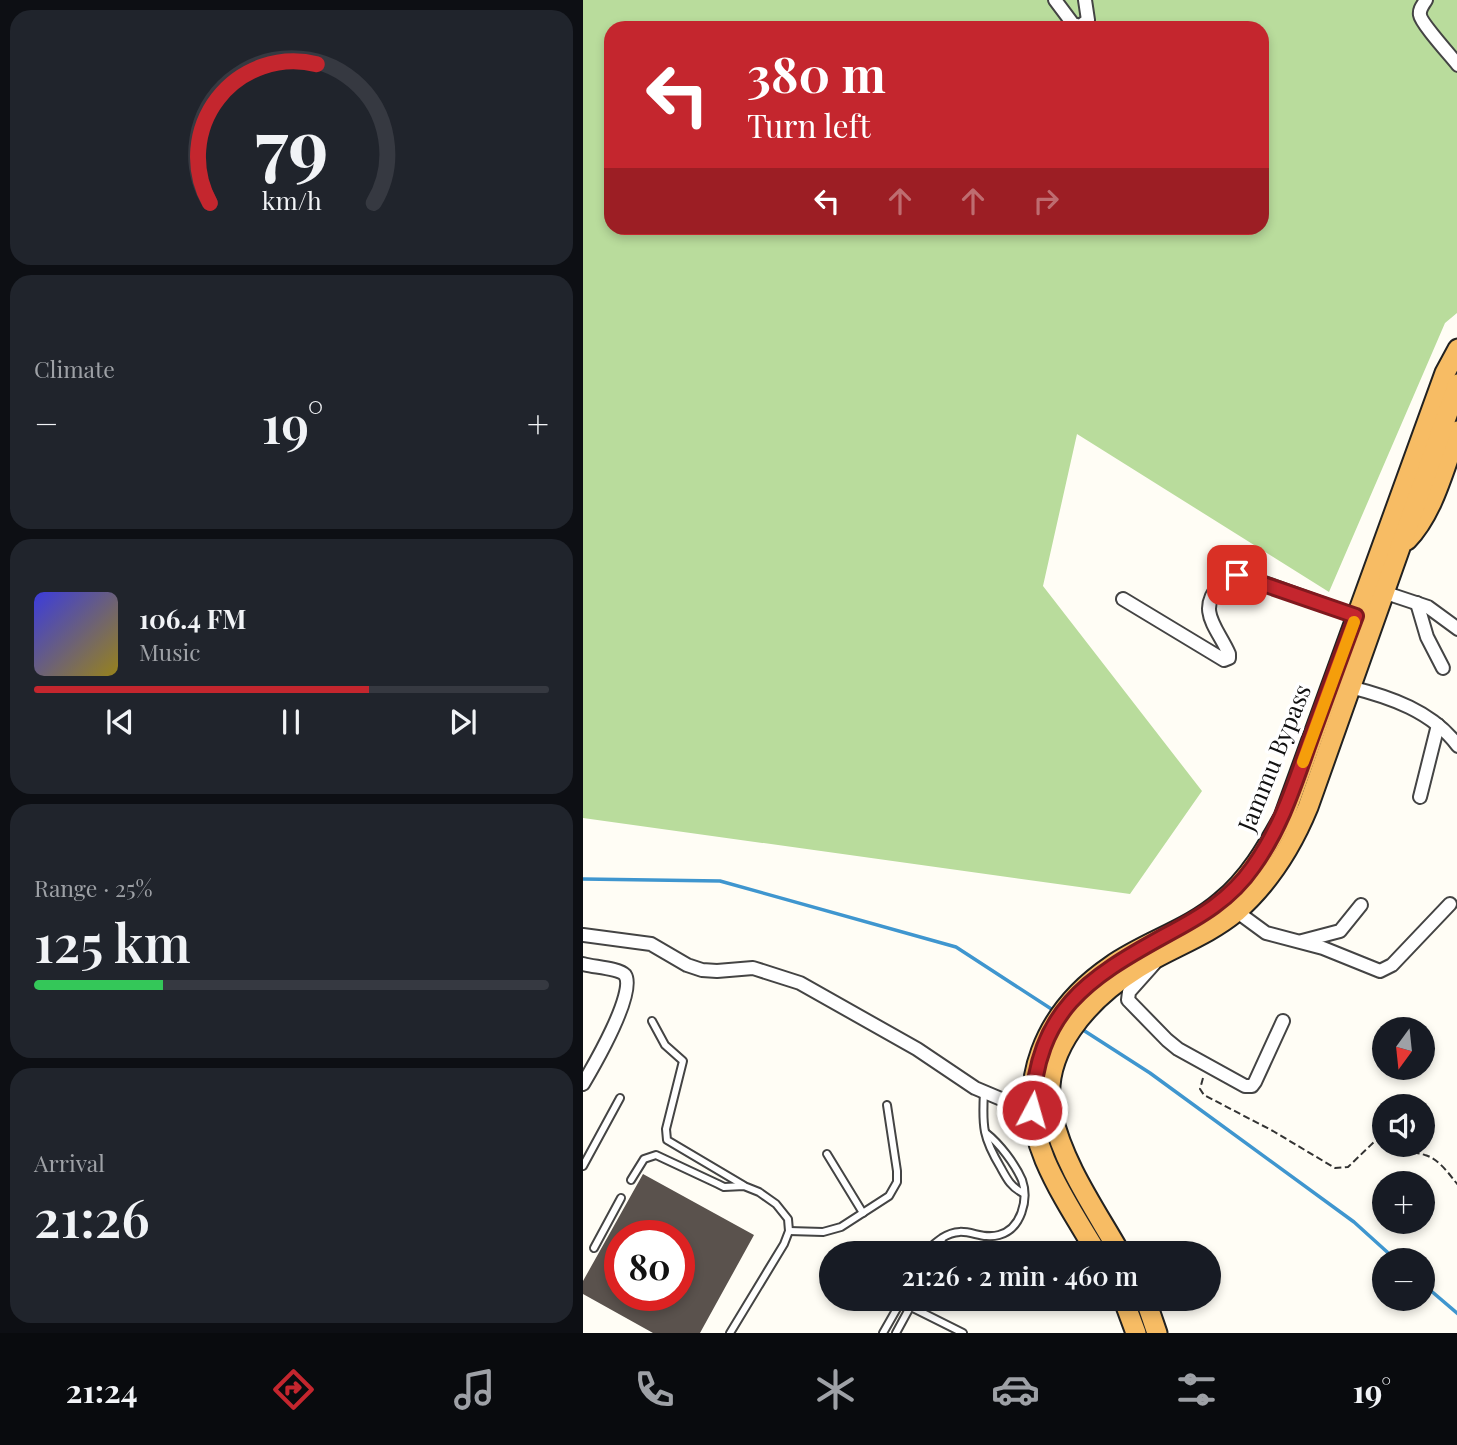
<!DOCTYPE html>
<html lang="en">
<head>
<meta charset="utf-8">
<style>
	:root { --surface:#171b24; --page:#20242c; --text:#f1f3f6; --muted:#9ea1a6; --line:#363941; --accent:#c4262e }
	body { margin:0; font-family:"Playfair Display",serif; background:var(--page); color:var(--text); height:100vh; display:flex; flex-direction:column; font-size:26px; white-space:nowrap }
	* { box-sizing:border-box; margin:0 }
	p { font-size:23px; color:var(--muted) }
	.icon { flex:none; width:38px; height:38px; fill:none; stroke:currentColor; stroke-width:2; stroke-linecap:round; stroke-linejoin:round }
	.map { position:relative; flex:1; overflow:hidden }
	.side { display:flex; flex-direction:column; gap:10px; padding:10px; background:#0d0f14; width:583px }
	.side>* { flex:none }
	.banner { position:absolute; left:21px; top:21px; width:665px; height:214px; border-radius:21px; box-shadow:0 4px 10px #0003; background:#c4262e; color:#fff; overflow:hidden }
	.needle { width:46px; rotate:195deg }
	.controls { position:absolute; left:789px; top:1017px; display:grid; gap:14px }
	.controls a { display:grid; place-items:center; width:63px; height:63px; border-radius:50%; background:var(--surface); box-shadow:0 4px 10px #0003; font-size:35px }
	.speed { position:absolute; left:21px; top:1220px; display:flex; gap:14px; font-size:35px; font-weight:700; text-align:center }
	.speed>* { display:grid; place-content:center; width:91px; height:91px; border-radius:50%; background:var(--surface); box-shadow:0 4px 10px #0003; line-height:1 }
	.speed .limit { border:10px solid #d22; background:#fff; color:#111 }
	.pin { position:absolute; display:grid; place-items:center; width:60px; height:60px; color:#fff; margin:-30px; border-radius:14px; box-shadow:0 4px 10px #0006 }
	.me { position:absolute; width:77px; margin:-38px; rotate:6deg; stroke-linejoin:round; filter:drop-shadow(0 0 5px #0008) }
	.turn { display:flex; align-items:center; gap:24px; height:147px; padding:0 28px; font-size:32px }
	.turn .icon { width:91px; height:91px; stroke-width:2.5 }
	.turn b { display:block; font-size:49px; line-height:60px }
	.lanes { display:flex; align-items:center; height:66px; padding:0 28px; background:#0003; justify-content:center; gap:35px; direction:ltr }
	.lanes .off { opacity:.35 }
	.big { font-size:52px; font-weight:600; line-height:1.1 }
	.side .widget { flex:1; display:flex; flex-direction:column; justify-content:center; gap:10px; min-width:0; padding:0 24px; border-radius:21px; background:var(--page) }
	.side .dial { align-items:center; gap:0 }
	.dial svg { height:182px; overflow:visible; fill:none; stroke:var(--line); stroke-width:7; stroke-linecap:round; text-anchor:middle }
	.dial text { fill:var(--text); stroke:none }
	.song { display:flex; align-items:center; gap:21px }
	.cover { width:84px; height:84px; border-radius:10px; background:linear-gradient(135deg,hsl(240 70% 55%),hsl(50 70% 35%)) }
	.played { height:7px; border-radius:4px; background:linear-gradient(90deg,var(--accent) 65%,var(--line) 65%) }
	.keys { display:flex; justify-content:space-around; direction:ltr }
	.heat { display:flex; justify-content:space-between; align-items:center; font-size:38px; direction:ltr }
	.charge { height:10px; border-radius:5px; background:linear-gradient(90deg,#34c759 25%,var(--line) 0) }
	.trip { position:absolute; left:236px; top:1241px; width:402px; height:70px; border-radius:35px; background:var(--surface); box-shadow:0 4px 10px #0003; font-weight:600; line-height:70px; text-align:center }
	.tabs { display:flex; height:112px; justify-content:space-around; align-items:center; background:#090b0e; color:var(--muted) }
	.tabs .icon { width:49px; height:49px }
	.tabs .current { color:var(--accent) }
	.tabs b { font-size:32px; color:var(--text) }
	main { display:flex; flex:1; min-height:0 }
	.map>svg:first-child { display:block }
</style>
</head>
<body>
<main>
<section class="side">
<div class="widget dial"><svg viewBox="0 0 100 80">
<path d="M14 69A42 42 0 1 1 86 69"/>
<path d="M14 69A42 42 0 0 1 61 8" stroke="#c4262e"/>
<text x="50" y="56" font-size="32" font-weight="700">79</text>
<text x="50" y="72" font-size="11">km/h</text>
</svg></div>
<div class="widget"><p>Climate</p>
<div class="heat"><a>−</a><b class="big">19°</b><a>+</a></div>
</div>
<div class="widget">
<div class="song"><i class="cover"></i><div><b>106.4 FM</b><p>Music</p></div></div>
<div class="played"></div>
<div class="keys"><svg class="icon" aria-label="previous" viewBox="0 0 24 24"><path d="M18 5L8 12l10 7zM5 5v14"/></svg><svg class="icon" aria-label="pause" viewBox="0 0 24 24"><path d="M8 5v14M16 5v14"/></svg><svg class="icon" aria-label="next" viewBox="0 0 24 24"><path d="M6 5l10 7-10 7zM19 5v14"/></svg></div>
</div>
<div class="widget"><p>Range · 25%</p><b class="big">125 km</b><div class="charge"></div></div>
<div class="widget"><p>Arrival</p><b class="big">21:26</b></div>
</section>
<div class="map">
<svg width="875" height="1333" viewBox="0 0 875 1333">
	<rect width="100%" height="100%" fill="#fffdf5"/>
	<!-- forest -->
	<path fill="#b9dc9c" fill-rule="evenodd" d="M 0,0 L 874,0 L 874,313 L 862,323 L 746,592 L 494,434 L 460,586 L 619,791 L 547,894 L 0,818 ZM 28,28 L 679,28 L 679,228 L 28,228 Z"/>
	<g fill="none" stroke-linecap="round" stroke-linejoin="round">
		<!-- stream -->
		<g stroke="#3f96cf" stroke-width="3.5">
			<polyline points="0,879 137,881 373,947 473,1012"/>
			<polyline points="497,1028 567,1073 771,1222 813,1260"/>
			<polyline points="840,1284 875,1314"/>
		</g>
	</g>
	<!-- building -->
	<path fill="#5a524d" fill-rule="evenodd" d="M 60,1174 L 171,1235 L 117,1333 L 70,1333 L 0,1294 L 0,1281 ZM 37,1236 L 96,1236 L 96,1295 L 37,1295 Z"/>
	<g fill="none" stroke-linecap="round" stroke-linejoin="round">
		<defs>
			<g id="service">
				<polyline points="69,1021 82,1045 100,1061 83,1129 84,1140 160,1185"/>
				<path d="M 401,1092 C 399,1127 400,1138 418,1168 C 424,1179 428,1187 440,1193"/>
				<polyline points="244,1154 280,1213"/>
				<polyline points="0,1166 37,1098"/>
				<polyline points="48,1180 61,1159 73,1155 135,1184 141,1187 161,1186 176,1192 193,1204 205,1219 206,1231 201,1244 147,1333"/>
				<polyline points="206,1231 240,1232 258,1227 306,1196 314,1182 314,1171 304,1105"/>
				<polyline points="11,1248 38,1198"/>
				<path d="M 344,1253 C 349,1245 352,1243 359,1238 C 382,1223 395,1241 416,1235 C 438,1229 446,1200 439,1180 C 432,1164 417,1144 403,1133"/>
				<polyline points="355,1253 359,1239"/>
				<polyline points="318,1302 380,1333"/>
				<polyline points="300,1333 320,1298"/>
				<polyline points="313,1333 332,1298"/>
			</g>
			<g id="minor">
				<polyline points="472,0 490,24 497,26 505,20 502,0"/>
				<path d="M 843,0 C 840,5 836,9 837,15 C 838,23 867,55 875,65"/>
				<polyline points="800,592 845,607 875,629"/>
				<path d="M 540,599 L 641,660 L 646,658 L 646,654 C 634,627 613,611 637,584 C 644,576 653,574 662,576 L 773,616"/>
				<polyline points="834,603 844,637 860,668"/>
				<path d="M 767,687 C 807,697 849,711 875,746"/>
				<polyline points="837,797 855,725"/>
				<polyline points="653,911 683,933 740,948 797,971 809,965 867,904"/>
				<polyline points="0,935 68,944 104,965 119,970 134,971 170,968 217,983 334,1049 392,1088 430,1104 454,1110"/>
				<polyline points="719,941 757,931 778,905"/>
				<path d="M 0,964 C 9,967 36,968 42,975 C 54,992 10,1067 0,1084"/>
				<polyline points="571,964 546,992 545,1000 584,1040 595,1049 662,1086 669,1086 672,1082 700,1021"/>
			</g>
			<g id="trunk">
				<path d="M 824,540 C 851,512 861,467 875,431"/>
				<path d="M 514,1253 C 496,1223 476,1193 462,1160 C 430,1084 462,1011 528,966 C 562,942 606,930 638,902 C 666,879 684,848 701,817 L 862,373 L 875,349"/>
				<path d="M 537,1253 C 512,1209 480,1164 469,1114 C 455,1052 507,998 555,968 C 587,948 624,936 653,912 C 685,884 709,846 725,807 L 875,384"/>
				<polyline points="540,1298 553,1333"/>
				<polyline points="562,1298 574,1333"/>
			</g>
		</defs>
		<!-- service casing -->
		<use href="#service" stroke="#444" stroke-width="10"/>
		<!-- minor casing -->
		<use href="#minor" stroke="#444" stroke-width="16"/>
		<!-- trunk casing -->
		<use href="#trunk" stroke="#222" stroke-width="23"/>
		<!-- path -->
		<g stroke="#333" stroke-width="2" stroke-dasharray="7 3.5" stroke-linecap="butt">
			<polyline points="620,1078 617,1089 621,1095 690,1131 752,1168 765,1167 792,1141 802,1139"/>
			<path d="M 811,1144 C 828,1157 826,1150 842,1155 C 856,1159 866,1174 875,1185"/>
		</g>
		<!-- service -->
		<use href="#service" stroke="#fff" stroke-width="6"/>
		<!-- minor -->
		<use href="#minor" stroke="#fff" stroke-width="12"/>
		<!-- trunk -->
		<use href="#trunk" stroke="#f7bc64" stroke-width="19"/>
	</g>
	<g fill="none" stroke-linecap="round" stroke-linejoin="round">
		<defs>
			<path id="route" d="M 449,1110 C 454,1011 503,979 583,935 C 617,917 648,899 670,867 C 698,828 711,786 727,741 C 742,700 757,658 773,616 L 654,575"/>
		</defs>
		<!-- route casing -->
		<use href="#route" stroke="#7f191e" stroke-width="18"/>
		<!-- route -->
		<use href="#route" stroke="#c4262e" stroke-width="12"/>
		<!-- slow -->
		<polyline stroke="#f59e0b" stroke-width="12" points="720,762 771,622"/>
	</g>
	<g text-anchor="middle" stroke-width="7" stroke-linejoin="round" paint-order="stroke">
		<!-- street labels -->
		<g font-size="24" fill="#111" stroke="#fff">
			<text transform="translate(692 758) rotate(-68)" y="8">Jammu Bypass</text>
		</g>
	</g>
</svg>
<div class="controls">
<a><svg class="needle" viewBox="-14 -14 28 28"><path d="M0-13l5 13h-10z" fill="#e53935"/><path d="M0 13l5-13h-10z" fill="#9ea1a6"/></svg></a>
<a><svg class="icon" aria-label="sound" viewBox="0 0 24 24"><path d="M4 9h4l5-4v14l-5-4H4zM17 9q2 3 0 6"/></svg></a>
<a>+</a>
<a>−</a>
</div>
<div class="speed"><div class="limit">80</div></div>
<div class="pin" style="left:654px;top:575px;background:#d93025"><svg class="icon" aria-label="arrive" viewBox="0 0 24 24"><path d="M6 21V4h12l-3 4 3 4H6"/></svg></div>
<svg class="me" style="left:449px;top:1110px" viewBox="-20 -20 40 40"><circle r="17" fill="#c4262e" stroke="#fff" stroke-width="3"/><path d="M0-11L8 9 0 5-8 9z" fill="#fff"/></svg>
<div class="trip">21:26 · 2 min · 460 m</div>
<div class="banner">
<div class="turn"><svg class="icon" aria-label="left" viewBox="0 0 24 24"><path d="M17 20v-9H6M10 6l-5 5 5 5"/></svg><div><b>380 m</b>Turn left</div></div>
<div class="lanes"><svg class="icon" aria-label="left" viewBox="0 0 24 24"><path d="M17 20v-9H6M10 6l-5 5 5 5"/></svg><svg class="icon off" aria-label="ahead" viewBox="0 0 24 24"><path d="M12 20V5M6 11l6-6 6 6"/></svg><svg class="icon off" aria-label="ahead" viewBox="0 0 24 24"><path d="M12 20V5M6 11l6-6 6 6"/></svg><svg class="icon off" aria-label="right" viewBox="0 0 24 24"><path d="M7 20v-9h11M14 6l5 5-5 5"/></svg></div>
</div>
</div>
</main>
<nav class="tabs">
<b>21:24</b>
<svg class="icon current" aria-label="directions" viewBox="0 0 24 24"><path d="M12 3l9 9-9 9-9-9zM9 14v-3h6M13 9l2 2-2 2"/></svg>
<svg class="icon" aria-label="music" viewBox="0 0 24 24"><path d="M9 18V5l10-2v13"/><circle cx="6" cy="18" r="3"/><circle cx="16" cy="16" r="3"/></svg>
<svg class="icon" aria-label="phone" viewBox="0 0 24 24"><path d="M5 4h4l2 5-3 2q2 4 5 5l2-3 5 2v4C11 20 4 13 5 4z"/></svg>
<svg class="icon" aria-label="climate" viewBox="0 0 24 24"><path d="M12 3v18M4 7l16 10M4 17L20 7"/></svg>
<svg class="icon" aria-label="car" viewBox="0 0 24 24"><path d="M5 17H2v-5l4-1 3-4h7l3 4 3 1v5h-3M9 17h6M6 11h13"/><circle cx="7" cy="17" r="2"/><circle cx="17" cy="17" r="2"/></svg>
<svg class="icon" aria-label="filters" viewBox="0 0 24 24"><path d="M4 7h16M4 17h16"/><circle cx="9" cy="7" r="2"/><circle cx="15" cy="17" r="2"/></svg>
<b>19°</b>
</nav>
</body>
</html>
